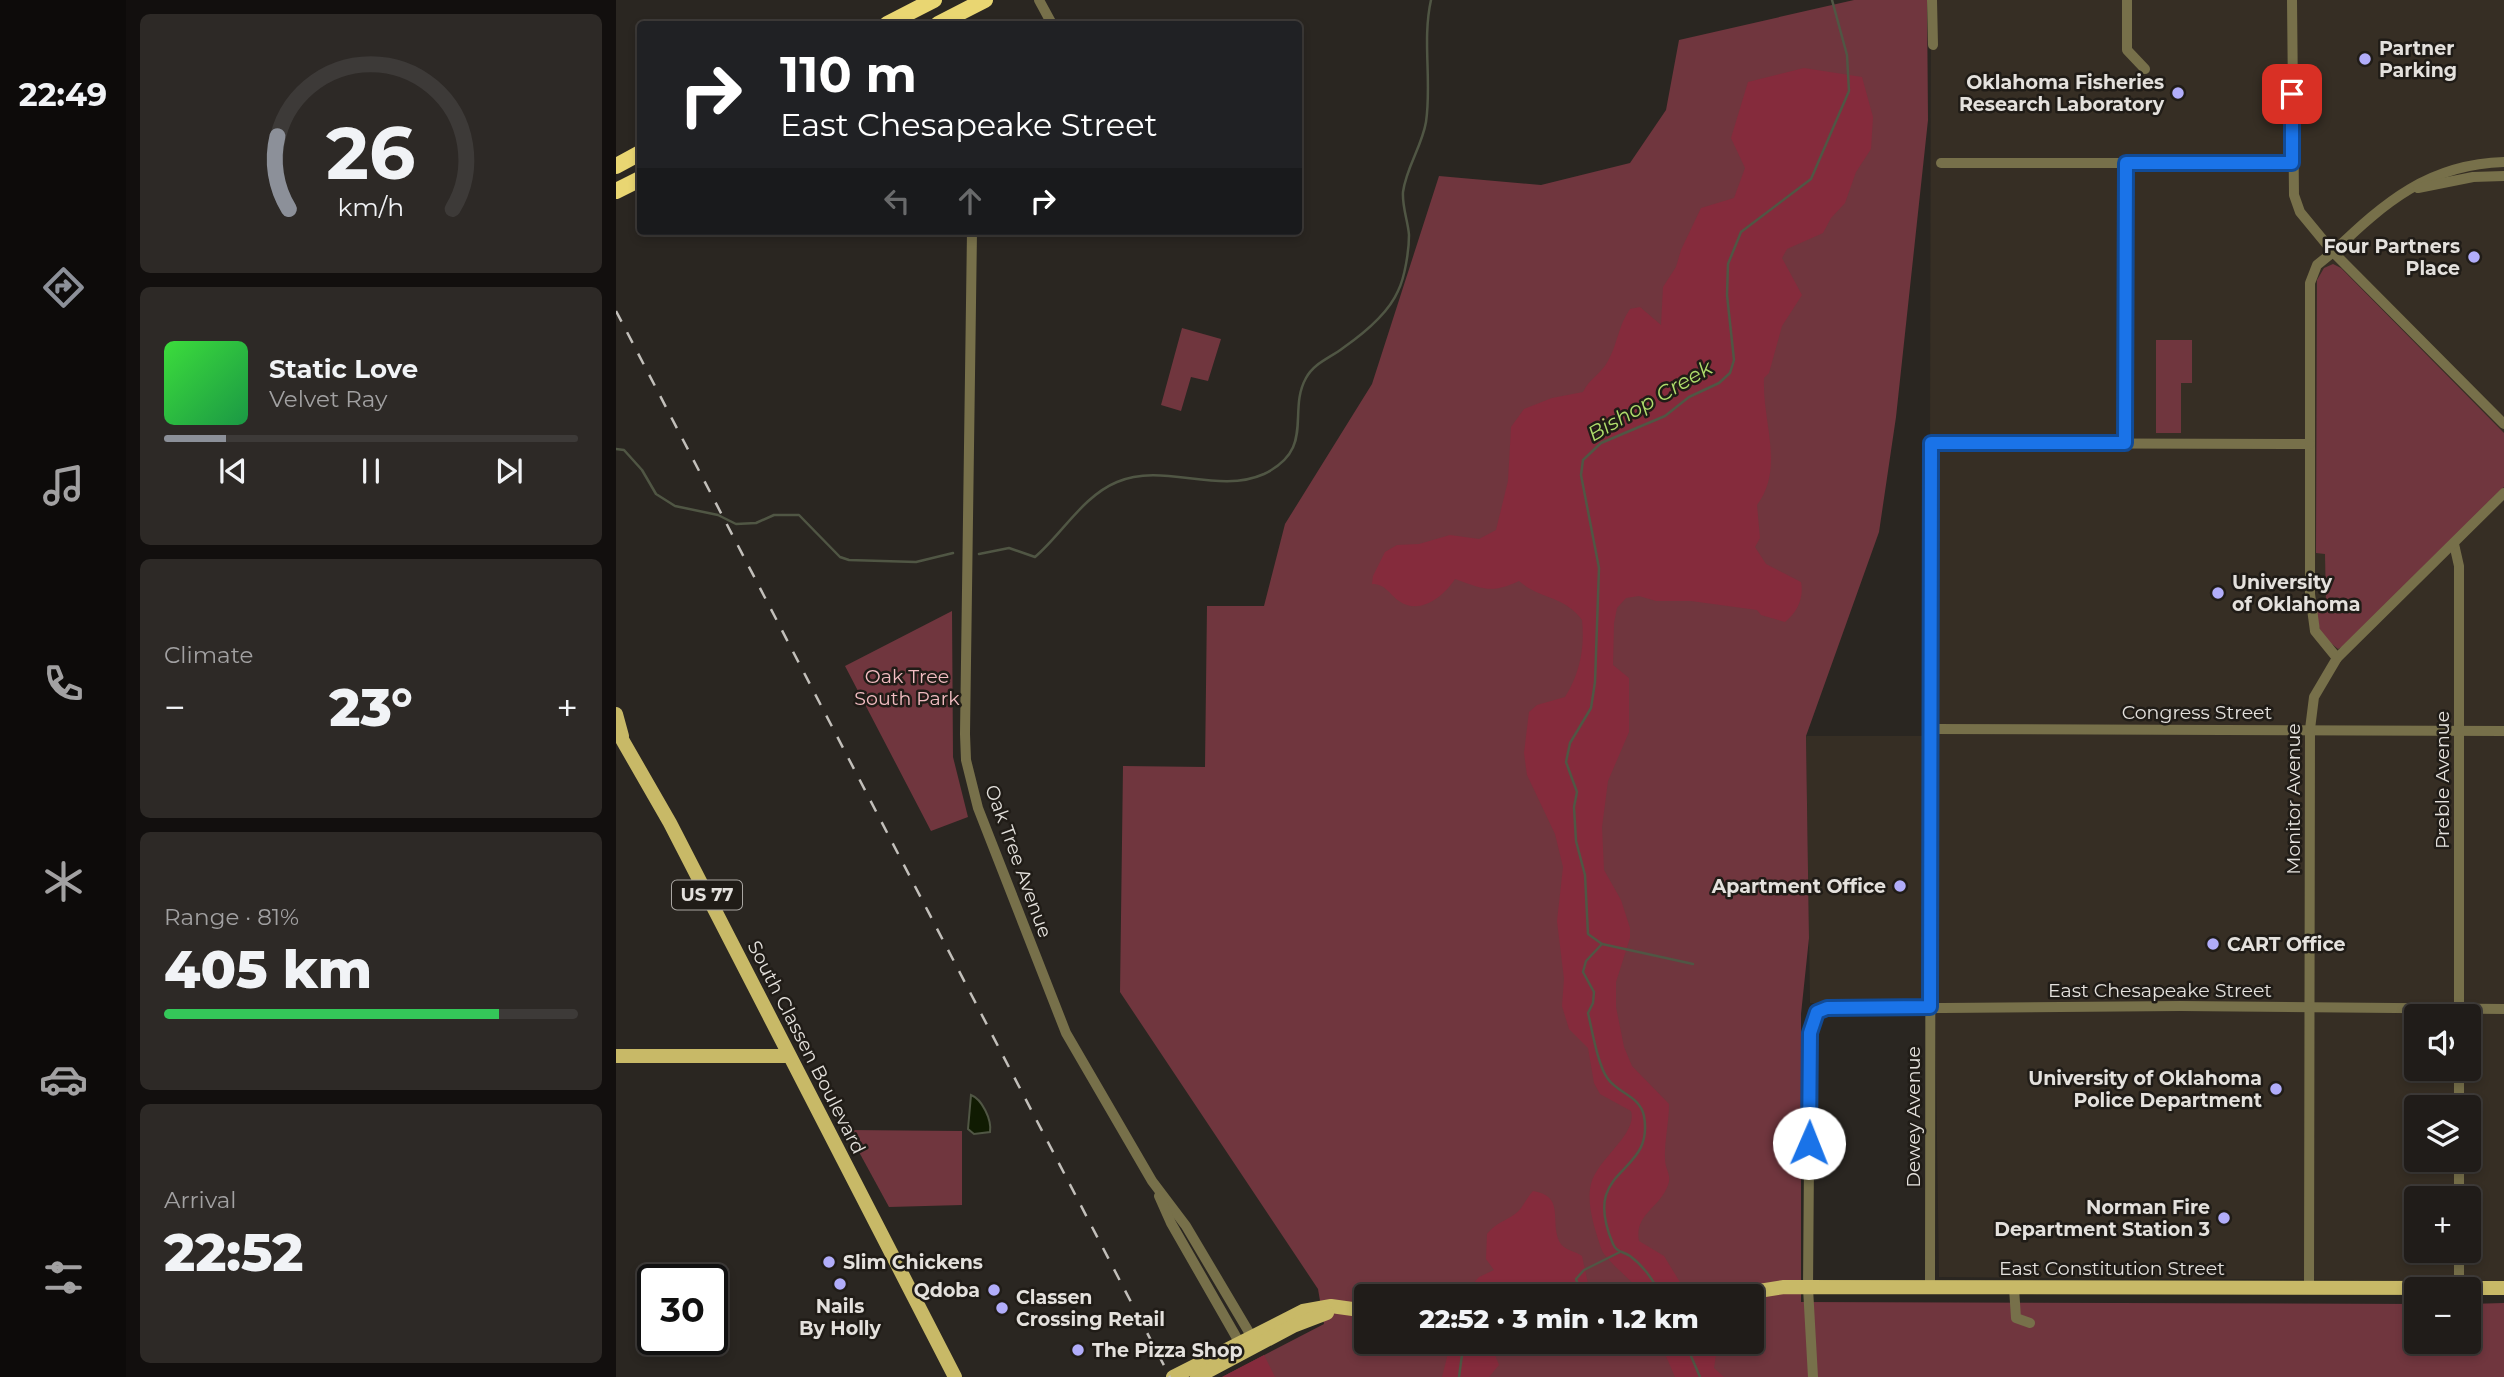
<!DOCTYPE html>
<html lang="en">
<head>
<meta charset="utf-8">
<style>
	:root { --surface:#201c19; --page:#2d2926; --text:#f1f3f6; --muted:#a2a1a2; --line:#3d3a38; --accent:#8c9099 }
	body { margin:0; font-family:Montserrat,sans-serif; background:var(--page); color:var(--text); height:100vh; display:flex; flex-direction:column; font-size:26px; white-space:nowrap }
	* { box-sizing:border-box; margin:0 }
	p { font-size:23px; color:var(--muted) }
	.icon { flex:none; width:38px; height:38px; fill:none; stroke:currentColor; stroke-width:2; stroke-linecap:round; stroke-linejoin:round }
	.map { position:relative; flex:1; overflow:hidden }
	.sheet { display:flex; flex-direction:column; gap:14px; padding:14px; background:#120f0e; width:490px }
	.sheet>* { flex:none }
	.guide { position:absolute; left:21px; top:21px; width:665px; height:214px; border-radius:7px; box-shadow:0 4px 10px #0003,0 0 0 2px var(--line); background:#202124; color:#fff; overflow:hidden }
	.controls { position:absolute; left:1788px; top:1004px; display:grid; gap:14px }
	.controls a { display:grid; place-items:center; width:77px; height:77px; border-radius:7px; background:var(--surface); box-shadow:0 4px 10px #0003,0 0 0 2px var(--line); font-size:35px }
	.speed { position:absolute; left:21px; top:1264px; display:flex; gap:14px; font-size:35px; font-weight:700; text-align:center }
	.speed>* { display:grid; place-content:center; width:91px; height:91px; border-radius:50%; background:var(--surface); box-shadow:0 4px 10px #0003,0 0 0 2px var(--line); line-height:1 }
	.speed .limit { border:4px solid #111; border-radius:10px; background:#fff; color:#111 }
	.pin { position:absolute; display:grid; place-items:center; width:60px; height:60px; color:#fff; margin:-30px; border-radius:14px; box-shadow:0 4px 10px #0006 }
	.me { position:absolute; width:77px; margin:-38px; rotate:1deg; stroke-linejoin:round; filter:drop-shadow(0 0 5px #0008) }
	.turn { display:flex; align-items:center; gap:24px; height:147px; padding:0 28px; font-size:32px }
	.turn .icon { width:91px; height:91px; stroke-width:2.5 }
	.turn b { display:block; font-size:49px; line-height:60px }
	.lanes { display:flex; align-items:center; height:66px; padding:0 28px; background:#0003; justify-content:center; gap:35px; direction:ltr }
	.lanes .off { opacity:.35 }
	.big { font-size:52px; font-weight:800; line-height:1.1 }
	.sheet .card { flex:1; display:flex; flex-direction:column; justify-content:center; gap:10px; min-width:0; padding:0 24px; border-radius:10px; background:var(--page) }
	.sheet .dial { align-items:center; gap:0 }
	.dial svg { height:182px; overflow:visible; fill:none; stroke:var(--line); stroke-width:7; stroke-linecap:round; text-anchor:middle }
	.dial text { fill:var(--text); stroke:none }
	.song { display:flex; align-items:center; gap:21px }
	.cover { width:84px; height:84px; border-radius:10px; background:linear-gradient(135deg,hsl(120 70% 55%),hsl(140 70% 35%)) }
	.played { height:7px; border-radius:4px; background:linear-gradient(90deg,var(--accent) 15%,var(--line) 15%) }
	.keys { display:flex; justify-content:space-around; direction:ltr }
	.heat { display:flex; justify-content:space-between; align-items:center; font-size:38px; direction:ltr }
	.charge { height:10px; border-radius:5px; background:linear-gradient(90deg,#34c759 81%,var(--line) 0) }
	.trip { position:absolute; left:738px; top:1284px; width:410px; height:70px; border-radius:7px; background:var(--surface); box-shadow:0 4px 10px #0003,0 0 0 2px var(--line); font-weight:800; line-height:70px; text-align:center }
	main { display:flex; flex:1; min-height:0 }
	.tabs { display:flex; flex-direction:column; width:126px; justify-content:space-around; align-items:center; background:#0d0b0a; color:var(--muted) }
	.tabs .icon { width:49px; height:49px }
	.tabs .selected { color:var(--accent) }
	.tabs b { font-size:32px; color:var(--text) }
	.map>svg:first-child { display:block }
</style>
</head>
<body>
<main>
<nav class="tabs">
<b>22:49</b>
<svg class="icon selected" aria-label="directions" viewBox="0 0 24 24"><path d="M12 3l9 9-9 9-9-9zM9 14v-3h6M13 9l2 2-2 2"/></svg>
<svg class="icon" aria-label="music" viewBox="0 0 24 24"><path d="M9 18V5l10-2v13"/><circle cx="6" cy="18" r="3"/><circle cx="16" cy="16" r="3"/></svg>
<svg class="icon" aria-label="phone" viewBox="0 0 24 24"><path d="M5 4h4l2 5-3 2q2 4 5 5l2-3 5 2v4C11 20 4 13 5 4z"/></svg>
<svg class="icon" aria-label="climate" viewBox="0 0 24 24"><path d="M12 3v18M4 7l16 10M4 17L20 7"/></svg>
<svg class="icon" aria-label="car" viewBox="0 0 24 24"><path d="M5 17H2v-5l4-1 3-4h7l3 4 3 1v5h-3M9 17h6M6 11h13"/><circle cx="7" cy="17" r="2"/><circle cx="17" cy="17" r="2"/></svg>
<svg class="icon" aria-label="filters" viewBox="0 0 24 24"><path d="M4 7h16M4 17h16"/><circle cx="9" cy="7" r="2"/><circle cx="15" cy="17" r="2"/></svg>
</nav>
<section class="sheet">
<div class="card dial"><svg viewBox="0 0 100 80">
<path d="M14 69A42 42 0 1 1 86 69"/>
<path d="M14 69A42 42 0 0 1 9 37" stroke="#8c9099"/>
<text x="50" y="56" font-size="32" font-weight="700">26</text>
<text x="50" y="72" font-size="11">km/h</text>
</svg></div>
<div class="card">
<div class="song"><i class="cover"></i><div><b>Static Love</b><p>Velvet Ray</p></div></div>
<div class="played"></div>
<div class="keys"><svg class="icon" aria-label="previous" viewBox="0 0 24 24"><path d="M18 5L8 12l10 7zM5 5v14"/></svg><svg class="icon" aria-label="pause" viewBox="0 0 24 24"><path d="M8 5v14M16 5v14"/></svg><svg class="icon" aria-label="next" viewBox="0 0 24 24"><path d="M6 5l10 7-10 7zM19 5v14"/></svg></div>
</div>
<div class="card"><p>Climate</p>
<div class="heat"><a>−</a><b class="big">23°</b><a>+</a></div>
</div>
<div class="card"><p>Range · 81%</p><b class="big">405 km</b><div class="charge"></div></div>
<div class="card"><p>Arrival</p><b class="big">22:52</b></div>
</section>
<div class="map">
<svg width="1888" height="1377" viewBox="0 0 1888 1377">
	<rect width="100%" height="100%" fill="#2a2621"/>
	<!-- built -->
	<path fill="#362e24" fill-rule="evenodd" d="M 1315,0 L 1888,0 L 1888,1281 L 1323,1277 L 1319,1005 L 1194,1003 L 1190,736 L 1318,736 L 1314,450 ZM 1801,1017 L 1853,1017 L 1853,1069 L 1801,1069 ZM 1801,1108 L 1853,1108 L 1853,1160 L 1801,1160 ZM 1801,1199 L 1853,1199 L 1853,1251 L 1801,1251 Z"/>
	<!-- green -->
	<g fill="#70363e" fill-rule="evenodd">
		<path d="M 1238,0 L 1311,0 L 1312,120 L 1280,417 L 1263,532 L 1190,736 L 1193,938 L 1185,1014 L 1185,1302 L 1801,1304 L 1801,1342 L 1853,1342 L 1853,1304 L 1888,1303 L 1888,1377 L 606,1377 L 708,1324 L 702,1289 L 504,992 L 507,766 L 589,767 L 591,606 L 648,606 L 669,524 L 756,384 L 823,176 L 925,185 L 1014,163 L 1050,110 L 1063,40 ZM 751,1297 L 1136,1297 L 1136,1342 L 751,1342 Z"/>
		<polygon points="1717,264 1725,268 1888,433 1888,487 1731,644 1722,649 1705,635 1698,604 1710,603 1709,554 1700,553 1701,280 1708,268"/>
		<polygon points="566,328 605,339 592,381 575,377 565,411 545,405"/>
		<polygon points="1540,340 1576,340 1576,383 1565,383 1565,433 1540,433"/>
		<polygon points="336,611 337,757 352,817 315,831 229,666"/>
		<polygon points="231,1130 346,1131 346,1205 273,1207"/>
	</g>
	<!-- forest -->
	<g fill="#852b3c">
		<path d="M 1188,68 L 1246,77 L 1257,117 L 1255,149 L 1240,172 L 1229,203 L 1215,218 L 1207,233 L 1171,249 L 1166,258 L 1186,295 L 1166,326 L 1153,373 L 1148,378 C 1146,423 1169,467 1141,505 L 1144,538 L 1139,547 L 1150,564 L 1185,582 C 1188,597 1182,612 1169,622 L 1145,615 L 1141,610 L 1075,601 L 1040,601 L 1023,596 L 1010,598 L 1001,608 L 998,623 L 997,665 L 1013,678 L 1013,732 L 992,781 L 986,827 L 988,870 L 1005,900 L 1014,928 L 1014,938 L 1000,982 L 1000,1007 L 1008,1047 L 1016,1066 L 1053,1104 C 1053,1122 1048,1144 1049,1159 C 1049,1170 1056,1174 1052,1185 C 1044,1208 1018,1214 1023,1241 L 1048,1256 L 1070,1292 L 1059,1297 L 1027,1297 C 1017,1279 989,1261 985,1248 C 979,1229 970,1204 975,1184 C 982,1158 1022,1134 1015,1111 L 984,1094 L 978,1083 L 972,1048 L 953,1029 L 946,1006 L 948,979 L 941,921 L 947,867 L 939,834 L 911,775 L 908,753 L 913,712 L 921,705 L 949,697 C 964,674 969,647 966,620 C 949,596 923,599 903,581 C 875,594 867,589 839,579 C 828,596 804,616 783,601 C 773,594 770,584 756,584 L 757,576 L 769,552 L 781,545 L 803,544 L 834,535 L 863,539 L 880,530 L 892,481 L 895,427 L 908,409 L 936,398 L 967,392 C 973,379 986,373 992,361 C 1002,343 1002,326 1014,309 L 1024,307 L 1045,325 L 1047,287 L 1060,267 L 1065,250 L 1085,208 L 1118,198 L 1129,168 L 1115,138 L 1132,82 Z"/>
		<path d="M 917,1191 C 949,1196 934,1220 943,1241 C 947,1250 959,1251 966,1256 L 975,1297 L 845,1297 L 863,1277 L 878,1270 L 870,1259 L 871,1234 C 881,1222 888,1222 899,1214 C 907,1209 910,1198 917,1191 Z"/>
		<polygon points="835,1342 876,1347 883,1365 873,1377 826,1377"/>
		<polygon points="1044,1342 1106,1342 1100,1355 1098,1368 1108,1377 1059,1377"/>
		<polygon points="648,1355 659,1377 606,1377"/>
	</g>
	<!-- water -->
	<path fill="#101b02" stroke="#505644" stroke-width="2" d="M 355,1095 C 366,1099 376,1120 374,1132 L 358,1134 L 352,1129 Z"/>
	<g fill="none" stroke-linecap="round" stroke-linejoin="round">
		<!-- stream -->
		<g stroke="#505644" stroke-width="2.5">
			<polyline points="0,449 8,450 26,470 40,494 59,506 102,515 120,524 140,523 158,515 183,515 224,557 233,560 300,562 337,553"/>
			<path d="M 363,554 L 393,548 L 419,557 C 446,534 467,496 501,482 C 548,462 601,495 648,474 C 700,449 671,412 690,378 C 698,363 714,358 727,348 C 747,334 772,314 782,291 C 789,277 793,250 793,235 C 792,221 786,207 787,192 C 790,168 806,146 810,122 C 816,82 806,40 815,0"/>
			<polyline points="986,944 1077,964"/>
			<path d="M 872,1297 C 881,1290 896,1291 906,1297"/>
			<polyline points="957,1297 963,1288 960,1279 968,1270 1004,1252"/>
			<path d="M 1047,1297 C 1037,1281 1029,1267 1014,1256 C 1007,1251 1001,1253 997,1244 C 963,1164 1039,1178 1028,1116 C 1024,1096 1003,1094 992,1079 C 982,1066 976,1030 972,1013 L 977,1003 L 978,992 L 967,972 L 970,961 L 986,944 L 972,934 L 969,875 L 960,841 L 958,807 L 961,792 L 950,762 L 954,743 L 975,708 L 979,682 L 983,568 L 965,475 L 967,460 L 985,443 L 1049,416 L 1073,397 L 1103,383 L 1114,373 L 1118,360 L 1111,295 L 1112,264 L 1125,232 L 1195,179 L 1233,91 L 1231,55 L 1216,0"/>
			<polyline points="1069,1342 1084,1377"/>
			<polyline points="843,1377 846,1355 853,1342"/>
		</g>
		<!-- minor -->
		<g stroke="#77704a" stroke-width="10">
			<polyline points="423,0 436,24"/>
			<polyline points="1316,0 1317,45"/>
			<polyline points="1511,0 1511,50 1529,69"/>
			<polyline points="1676,0 1678,195 1684,212 1717,252 1701,265 1694,283 1694,594 1699,631 1721,658"/>
			<path d="M 1888,162 C 1813,164 1769,202 1717,252 L 1888,424"/>
			<polyline points="1325,163 1677,163"/>
			<polyline points="1802,188 1857,177 1888,176"/>
			<polyline points="356,231 349,734 350,760 362,808 450,1033 536,1181 570,1226 640,1344"/>
			<polyline points="1509,443 1510,163"/>
			<polyline points="1838,544 1843,566 1843,1017"/>
			<polyline points="1315,729 1888,731"/>
			<polyline points="1843,1108 1843,1069"/>
			<polyline points="543,1196 555,1223 626,1347"/>
			<polyline points="1843,1199 1843,1160"/>
			<polyline points="1314,1288 1315,443 1694,444"/>
			<polyline points="1398,1288 1400,1318 1414,1323"/>
			<polyline points="1693,1288 1694,729 1698,697 1721,658 1888,493"/>
			<polyline points="1843,1288 1843,1251"/>
			<polyline points="1197,1377 1192,1288 1194,1033 1198,1017 1205,1009 1564,1006 1888,1009"/>
		</g>
		<!-- major -->
		<g stroke="#c8b967" stroke-width="14">
			<polyline points="0,714 6,736"/>
			<polyline points="0,729 54,823 339,1377"/>
			<polyline points="0,1056 173,1056"/>
			<polyline points="1105,1297 1168,1287 1888,1288"/>
			<polyline points="557,1377 687,1311 715,1306 751,1311"/>
			<polyline points="581,1377 677,1326 711,1313"/>
		</g>
		<!-- highway -->
		<g stroke="#e9d672" stroke-width="16">
			<polyline points="271,24 318,0"/>
			<polyline points="322,24 369,0"/>
			<polyline points="0,166 24,153"/>
			<polyline points="0,191 24,179"/>
		</g>
		<!-- rail -->
		<polyline stroke="#c2bfba" stroke-width="2.5" stroke-dasharray="12 12" stroke-linecap="butt" points="0,311 554,1377"/>
	</g>
	<g fill="none" stroke-linecap="round" stroke-linejoin="round">
		<defs>
			<polyline id="route" points="1193,1143 1194,1033 1201,1012 1211,1008 1314,1007 1315,443 1509,443 1510,163 1676,163 1676,94"/>
		</defs>
		<!-- route casing -->
		<use href="#route" stroke="#114b97" stroke-width="18"/>
		<!-- route -->
		<use href="#route" stroke="#1a73e8" stroke-width="12"/>
	</g>
	<!-- markers -->
	<g fill="#b1adfa" stroke="#201c17" stroke-width="2.5">
		<circle cx="1749" cy="59" r="7"/>
		<circle cx="1562" cy="93" r="7"/>
		<circle cx="1858" cy="257" r="7"/>
		<circle cx="1602" cy="593" r="7"/>
		<circle cx="1284" cy="886" r="7"/>
		<circle cx="1597" cy="944" r="7"/>
		<circle cx="1660" cy="1089" r="7"/>
		<circle cx="1608" cy="1218" r="7"/>
		<circle cx="213" cy="1262" r="7"/>
		<circle cx="224" cy="1284" r="7"/>
		<circle cx="378" cy="1290" r="7"/>
		<circle cx="386" cy="1308" r="7"/>
		<circle cx="462" cy="1350" r="7"/>
	</g>
	<g text-anchor="middle" stroke-width="5" stroke-linejoin="round" paint-order="stroke">
		<!-- shield labels -->
		<rect fill="#201c17" stroke="#a9a6a2" stroke-width="2" x="56" y="880.5" width="70" height="29" rx="5"/>
		<g font-size="18" font-weight="bold" fill="#e4e1dd">
			<text x="91" y="901">US 77</text>
		</g>
		<!-- poi labels -->
		<g font-size="19" font-weight="bold" fill="#e4e1dd" stroke="#201c17" text-anchor="start">
			<text x="1763" y="55">Partner<tspan x="1763" dy="22">Parking</tspan></text>
			<text x="1548" y="89" text-anchor="end">Oklahoma Fisheries<tspan x="1548" dy="22">Research Laboratory</tspan></text>
			<text x="1844" y="253" text-anchor="end">Four Partners<tspan x="1844" dy="22">Place</tspan></text>
			<text x="1616" y="589">University<tspan x="1616" dy="22">of Oklahoma</tspan></text>
			<text x="1270" y="893" text-anchor="end">Apartment Office</text>
			<text x="1611" y="951">CART Office</text>
			<text x="1646" y="1085" text-anchor="end">University of Oklahoma<tspan x="1646" dy="22">Police Department</tspan></text>
			<text x="1594" y="1214" text-anchor="end">Norman Fire<tspan x="1594" dy="22">Department Station 3</tspan></text>
			<text x="227" y="1269">Slim Chickens</text>
			<text x="364" y="1297" text-anchor="end">Qdoba</text>
			<text x="400" y="1304">Classen<tspan x="400" dy="22">Crossing Retail</tspan></text>
			<text x="224" y="1313" text-anchor="middle">Nails<tspan x="224" dy="22">By Holly</tspan></text>
			<text x="476" y="1357">The Pizza Shop</text>
		</g>
		<!-- park labels -->
		<g font-size="19" fill="#f2bdc2" stroke="#201c17">
			<text x="291" y="683">Oak Tree<tspan x="291" dy="22">South Park</tspan></text>
		</g>
		<!-- street labels -->
		<g font-size="19" fill="#e4e1dd" stroke="#201c17">
			<text x="1581" y="719">Congress Street</text>
			<text transform="translate(1826 780) rotate(-90)" y="7">Preble Avenue</text>
			<text transform="translate(1677 799) rotate(-90)" y="7">Monitor Avenue</text>
			<text transform="translate(403 861) rotate(70)" y="7">Oak Tree Avenue</text>
			<text x="1544" y="997">East Chesapeake Street</text>
			<text transform="translate(191 1047) rotate(63)" y="7">South Classen Boulevard</text>
			<text transform="translate(1297 1117) rotate(-90)" y="7">Dewey Avenue</text>
			<text x="1496" y="1275">East Constitution Street</text>
		</g>
		<!-- water labels -->
		<g font-size="21" font-style="italic" fill="#afdd6b" stroke="#201c17">
			<text transform="translate(1034 401) rotate(-30)" y="7">Bishop Creek</text>
		</g>
	</g>
</svg>
<div class="controls">
<a><svg class="icon" aria-label="sound" viewBox="0 0 24 24"><path d="M4 9h4l5-4v14l-5-4H4zM17 9q2 3 0 6"/></svg></a>
<a><svg class="icon" aria-label="layers" viewBox="0 0 24 24"><path d="M12 4l9 5-9 5-9-5zM3 14l9 5 9-5"/></svg></a>
<a>+</a>
<a>−</a>
</div>
<div class="speed"><div class="limit">30</div></div>
<div class="pin" style="left:1676px;top:94px;background:#d93025"><svg class="icon" aria-label="arrive" viewBox="0 0 24 24"><path d="M6 21V4h12l-3 4 3 4H6"/></svg></div>
<svg class="me" style="left:1193px;top:1143px" viewBox="-20 -20 40 40"><circle r="19" fill="#fff"/><path d="M0-13L10 11 0 6-10 11z" fill="#1a73e8"/></svg>
<div class="trip">22:52 · 3 min · 1.2 km</div>
<div class="guide">
<div class="turn"><svg class="icon" aria-label="right" viewBox="0 0 24 24"><path d="M7 20v-9h11M14 6l5 5-5 5"/></svg><div><b>110 m</b>East Chesapeake Street</div></div>
<div class="lanes"><svg class="icon off" aria-label="left" viewBox="0 0 24 24"><path d="M17 20v-9H6M10 6l-5 5 5 5"/></svg><svg class="icon off" aria-label="ahead" viewBox="0 0 24 24"><path d="M12 20V5M6 11l6-6 6 6"/></svg><svg class="icon" aria-label="right" viewBox="0 0 24 24"><path d="M7 20v-9h11M14 6l5 5-5 5"/></svg></div>
</div>
</div>
</main>
</body>
</html>
